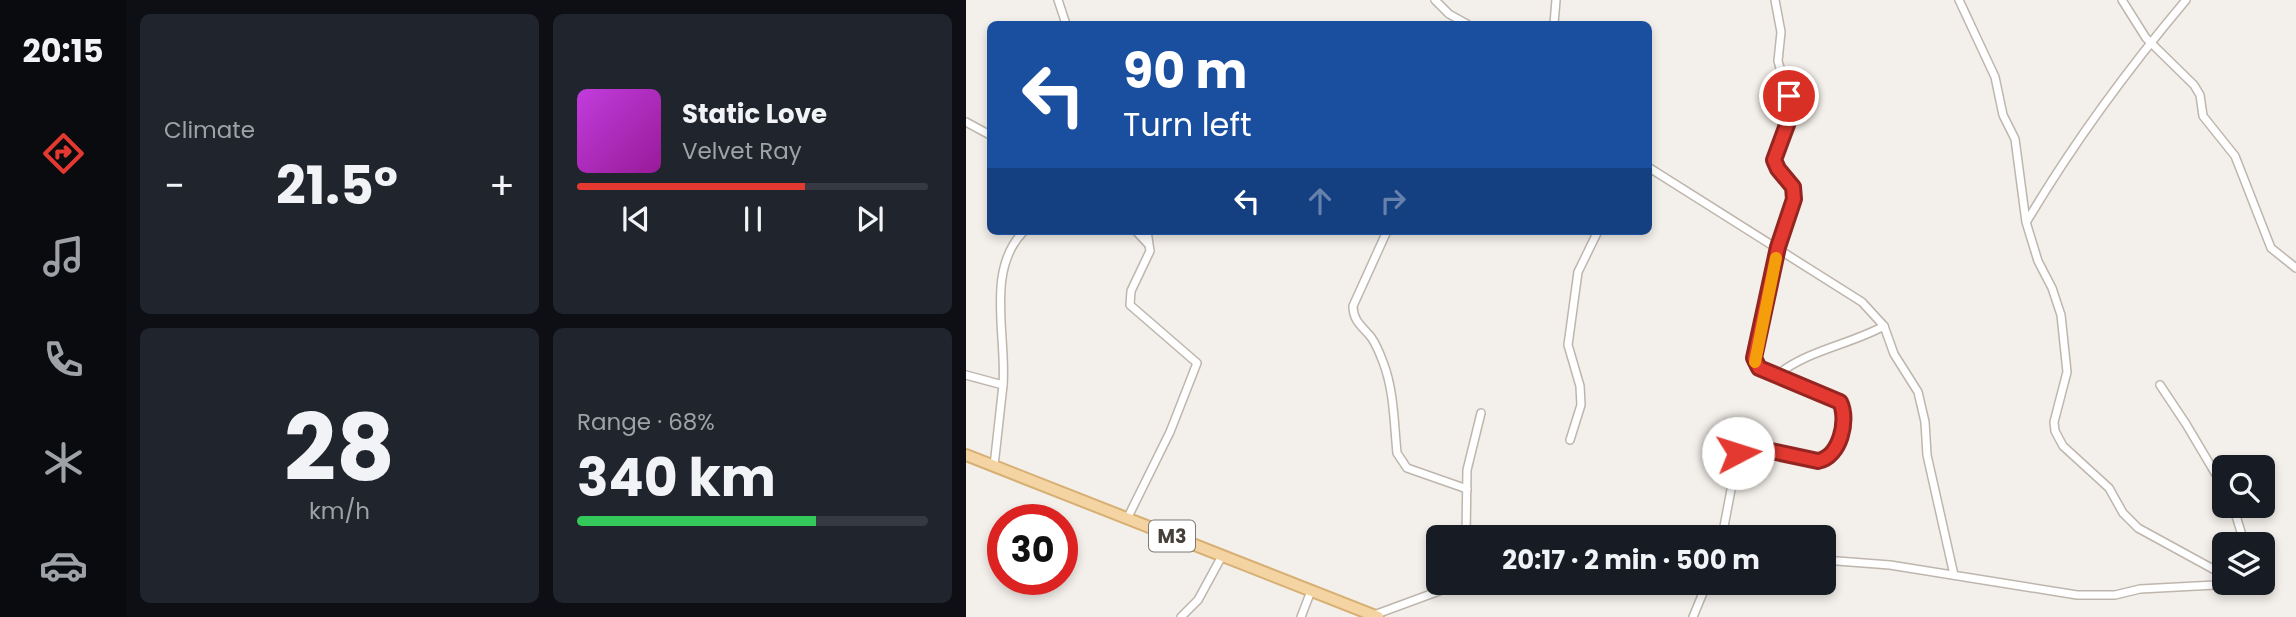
<!DOCTYPE html>
<html lang="en">
<head>
<meta charset="utf-8">
<style>
	:root { --surface:#171b24; --page:#20242c; --text:#f1f3f6; --muted:#9ea1a6; --line:#363941; --accent:#e33931 }
	body { margin:0; font-family:Poppins,sans-serif; background:var(--page); color:var(--text); height:100vh; display:flex; flex-direction:column; font-size:26px; white-space:nowrap }
	* { box-sizing:border-box; margin:0 }
	p { font-size:23px; color:var(--muted) }
	.icon { flex:none; width:38px; height:38px; fill:none; stroke:currentColor; stroke-width:2; stroke-linecap:round; stroke-linejoin:round }
	.map { position:relative; flex:1; overflow:hidden }
	.drawer { display:flex; flex-direction:column; gap:14px; padding:14px; background:#0d0f14; width:840px }
	.drawer>* { flex:none }
	.guide { position:absolute; left:21px; top:21px; width:665px; height:214px; border-radius:10px; box-shadow:0 4px 10px #0003; background:#1a4fa0; color:#fff; overflow:hidden }
	.fabs { position:absolute; left:1246px; top:455px; display:grid; gap:14px }
	.fabs a { display:grid; place-items:center; width:63px; height:63px; border-radius:10px; background:var(--surface); box-shadow:0 4px 10px #0003; font-size:35px }
	.speed { position:absolute; left:21px; top:504px; display:flex; gap:14px; font-size:35px; font-weight:700; text-align:center }
	.speed>* { display:grid; place-content:center; width:91px; height:91px; border-radius:50%; background:var(--surface); box-shadow:0 4px 10px #0003; line-height:1 }
	.speed .limit { border:10px solid #d22; background:#fff; color:#111 }
	.pin { position:absolute; display:grid; place-items:center; width:60px; height:60px; color:#fff; margin:-30px; border:4px solid #fff; border-radius:50%; box-shadow:0 2px 7px #0007 }
	.me { position:absolute; width:77px; margin:-38px; rotate:85deg; stroke-linejoin:round; filter:drop-shadow(0 0 5px #0008) }
	.turn { display:flex; align-items:center; gap:24px; height:147px; padding:0 21px; font-size:32px }
	.turn .icon { width:91px; height:91px; stroke-width:2.5 }
	.turn b { display:block; font-size:49px; line-height:60px }
	.lanes { display:flex; align-items:center; height:66px; padding:0 21px; background:#0003; justify-content:center; gap:35px; direction:ltr }
	.lanes .off { opacity:.35 }
	.big { font-size:52px; font-weight:700; line-height:1.1 }
	.drawer .card { flex:1; display:flex; flex-direction:column; justify-content:center; gap:10px; min-width:0; padding:0 24px; border-radius:10px; background:var(--page) }
	.drawer .dial { align-items:center; gap:0 }
	.dial b { font-size:91px; line-height:1 }
	.song { display:flex; align-items:center; gap:21px }
	.cover { width:84px; height:84px; border-radius:10px; background:linear-gradient(135deg,hsl(290 70% 55%),hsl(300 70% 35%)) }
	.played { height:7px; border-radius:4px; background:linear-gradient(90deg,var(--accent) 65%,var(--line) 65%) }
	.keys { display:flex; justify-content:space-around; direction:ltr }
	.heat { display:flex; justify-content:space-between; align-items:center; font-size:38px; direction:ltr }
	.charge { height:10px; border-radius:5px; background:linear-gradient(90deg,#34c759 68%,var(--line) 0) }
	.drawer .tiles { flex:1; display:grid; gap:14px; grid-template-columns:repeat(2,1fr) }
	.trip { position:absolute; left:460px; top:525px; width:410px; height:70px; border-radius:10px; background:var(--surface); box-shadow:0 4px 10px #0003; font-weight:700; line-height:70px; text-align:center }
	main { display:flex; flex:1; min-height:0 }
	.tabs { display:flex; flex-direction:column; width:126px; justify-content:space-around; align-items:center; background:#090b0e; color:var(--muted) }
	.tabs .icon { width:49px; height:49px }
	.tabs .current { color:var(--accent) }
	.tabs b { font-size:32px; color:var(--text) }
	.map>svg:first-child { display:block }
</style>
</head>
<body>
<main>
<nav class="tabs">
<b>20:15</b>
<svg class="icon current" aria-label="directions" viewBox="0 0 24 24"><path d="M12 3l9 9-9 9-9-9zM9 14v-3h6M13 9l2 2-2 2"/></svg>
<svg class="icon" aria-label="music" viewBox="0 0 24 24"><path d="M9 18V5l10-2v13"/><circle cx="6" cy="18" r="3"/><circle cx="16" cy="16" r="3"/></svg>
<svg class="icon" aria-label="phone" viewBox="0 0 24 24"><path d="M5 4h4l2 5-3 2q2 4 5 5l2-3 5 2v4C11 20 4 13 5 4z"/></svg>
<svg class="icon" aria-label="climate" viewBox="0 0 24 24"><path d="M12 3v18M4 7l16 10M4 17L20 7"/></svg>
<svg class="icon" aria-label="car" viewBox="0 0 24 24"><path d="M5 17H2v-5l4-1 3-4h7l3 4 3 1v5h-3M9 17h6M6 11h13"/><circle cx="7" cy="17" r="2"/><circle cx="17" cy="17" r="2"/></svg>
</nav>
<section class="drawer">
<div class="tiles">
<div class="card"><p>Climate</p>
<div class="heat"><a>−</a><b class="big">21.5°</b><a>+</a></div>
</div>
<div class="card">
<div class="song"><i class="cover"></i><div><b>Static Love</b><p>Velvet Ray</p></div></div>
<div class="played"></div>
<div class="keys"><svg class="icon" aria-label="previous" viewBox="0 0 24 24"><path d="M18 5L8 12l10 7zM5 5v14"/></svg><svg class="icon" aria-label="pause" viewBox="0 0 24 24"><path d="M8 5v14M16 5v14"/></svg><svg class="icon" aria-label="next" viewBox="0 0 24 24"><path d="M6 5l10 7-10 7zM19 5v14"/></svg></div>
</div>
<div class="card dial"><b>28</b><p>km/h</p></div>
<div class="card"><p>Range · 68%</p><b class="big">340 km</b><div class="charge"></div></div>
</div>
</section>
<div class="map">
<svg width="1330" height="617" viewBox="0 0 1330 617">
	<rect width="100%" height="100%" fill="#f3efea"/>
	<g fill="none" stroke-linecap="round" stroke-linejoin="round">
		<defs>
			<g id="street">
				<polyline points="92,0 100,24"/>
				<polyline points="469,0 483,14 501,24"/>
				<polyline points="993,0 1029,77 1037,115 1049,139 1060,222 1072,261 1086,288 1095,315 1101,372 1088,422 1089,431 1097,446 1143,488 1157,513 1172,528 1258,575"/>
				<polyline points="1156,0 1180,38 1228,85 1234,95 1237,116 1269,156 1305,248 1330,268"/>
				<polyline points="588,24 590,0"/>
				<polyline points="0,122 24,135"/>
				<polyline points="682,167 896,302 918,326 928,354 952,392 959,422 961,455 988,575"/>
				<path d="M 1061,221 C 1108,142 1161,70 1220,0"/>
				<polyline points="170,231 182,244"/>
				<path d="M 421,231 L 387,306 C 387,321 396,326 405,337 C 410,344 414,354 417,362 C 428,390 428,423 431,453 L 441,468 L 501,489"/>
				<path d="M 0,375 L 37,385 C 41,336 19,270 58,231"/>
				<path d="M 811,375 C 842,350 883,345 918,326"/>
				<polyline points="1194,385 1220,424 1258,488"/>
				<polyline points="604,440 615,405 614,386 602,345 612,272 632,231"/>
				<polyline points="28,466 37,385"/>
				<polyline points="1267,506 1275,532 1275,544"/>
				<polyline points="161,519 204,432 231,363 164,305 165,291 184,251 181,231"/>
				<polyline points="500,537 501,470 515,413"/>
				<path d="M 756,537 L 772,453 L 782,446 L 852,461 L 866,455 C 873,438 883,420 874,402 L 793,368 L 788,358 L 812,247 L 829,194 L 827,187 L 812,169 L 808,160 L 826,109 L 812,61 L 815,32 L 809,0"/>
				<polyline points="858,560 924,565 1111,595 1149,595 1174,589 1249,585 1258,578"/>
				<polyline points="408,615 495,583"/>
				<polyline points="215,617 232,600 256,556"/>
				<polyline points="335,617 345,591"/>
				<polyline points="727,617 741,583"/>
			</g>
			<polyline id="primary" points="0,455 412,617"/>
		</defs>
		<!-- street casing -->
		<use href="#street" stroke="#beb6ad" stroke-width="10"/>
		<!-- primary casing -->
		<use href="#primary" stroke="#d7af73" stroke-width="14"/>
		<!-- street -->
		<use href="#street" stroke="#fff" stroke-width="7"/>
		<!-- primary -->
		<use href="#primary" stroke="#f4d4a2" stroke-width="10"/>
	</g>
	<g fill="none" stroke-linecap="round" stroke-linejoin="round">
		<defs>
			<path id="route" d="M 772,453 L 782,446 L 852,461 C 874,457 883,420 874,402 L 793,368 L 788,358 L 812,247 L 828,199 L 827,187 L 812,169 L 808,160 L 825,114 L 823,96"/>
		</defs>
		<!-- route casing -->
		<use href="#route" stroke="#942520" stroke-width="18"/>
		<!-- route -->
		<use href="#route" stroke="#e33931" stroke-width="12"/>
		<!-- slow -->
		<polyline stroke="#f59e0b" stroke-width="12" points="789,362 810,258"/>
	</g>
	<g text-anchor="middle" stroke-width="7" stroke-linejoin="round" paint-order="stroke">
		<!-- shield labels -->
		<rect fill="#fff" stroke="#7e7974" stroke-width="2" x="183" y="520.5" width="46" height="31" rx="5"/>
		<g font-size="19" font-weight="bold" fill="#463f39">
			<text x="206" y="543">M3</text>
		</g>
	</g>
</svg>
<div class="fabs">
<a><svg class="icon" aria-label="search" viewBox="0 0 24 24"><circle cx="10" cy="10" r="6"/><path d="M15 15l6 6"/></svg></a>
<a><svg class="icon" aria-label="layers" viewBox="0 0 24 24"><path d="M12 4l9 5-9 5-9-5zM3 14l9 5 9-5"/></svg></a>
</div>
<div class="speed"><div class="limit">30</div></div>
<div class="pin" style="left:823px;top:96px;background:#d93025"><svg class="icon" aria-label="arrive" viewBox="0 0 24 24"><path d="M6 21V4h12l-3 4 3 4H6"/></svg></div>
<svg class="me" style="left:772px;top:453px" viewBox="-20 -20 40 40"><circle r="19" fill="#fff"/><path d="M0-13L10 11 0 6-10 11z" fill="#e33931"/></svg>
<div class="trip">20:17 · 2 min · 500 m</div>
<div class="guide">
<div class="turn"><svg class="icon" aria-label="left" viewBox="0 0 24 24"><path d="M17 20v-9H6M10 6l-5 5 5 5"/></svg><div><b>90 m</b>Turn left</div></div>
<div class="lanes"><svg class="icon" aria-label="left" viewBox="0 0 24 24"><path d="M17 20v-9H6M10 6l-5 5 5 5"/></svg><svg class="icon off" aria-label="ahead" viewBox="0 0 24 24"><path d="M12 20V5M6 11l6-6 6 6"/></svg><svg class="icon off" aria-label="right" viewBox="0 0 24 24"><path d="M7 20v-9h11M14 6l5 5-5 5"/></svg></div>
</div>
</div>
</main>
</body>
</html>
